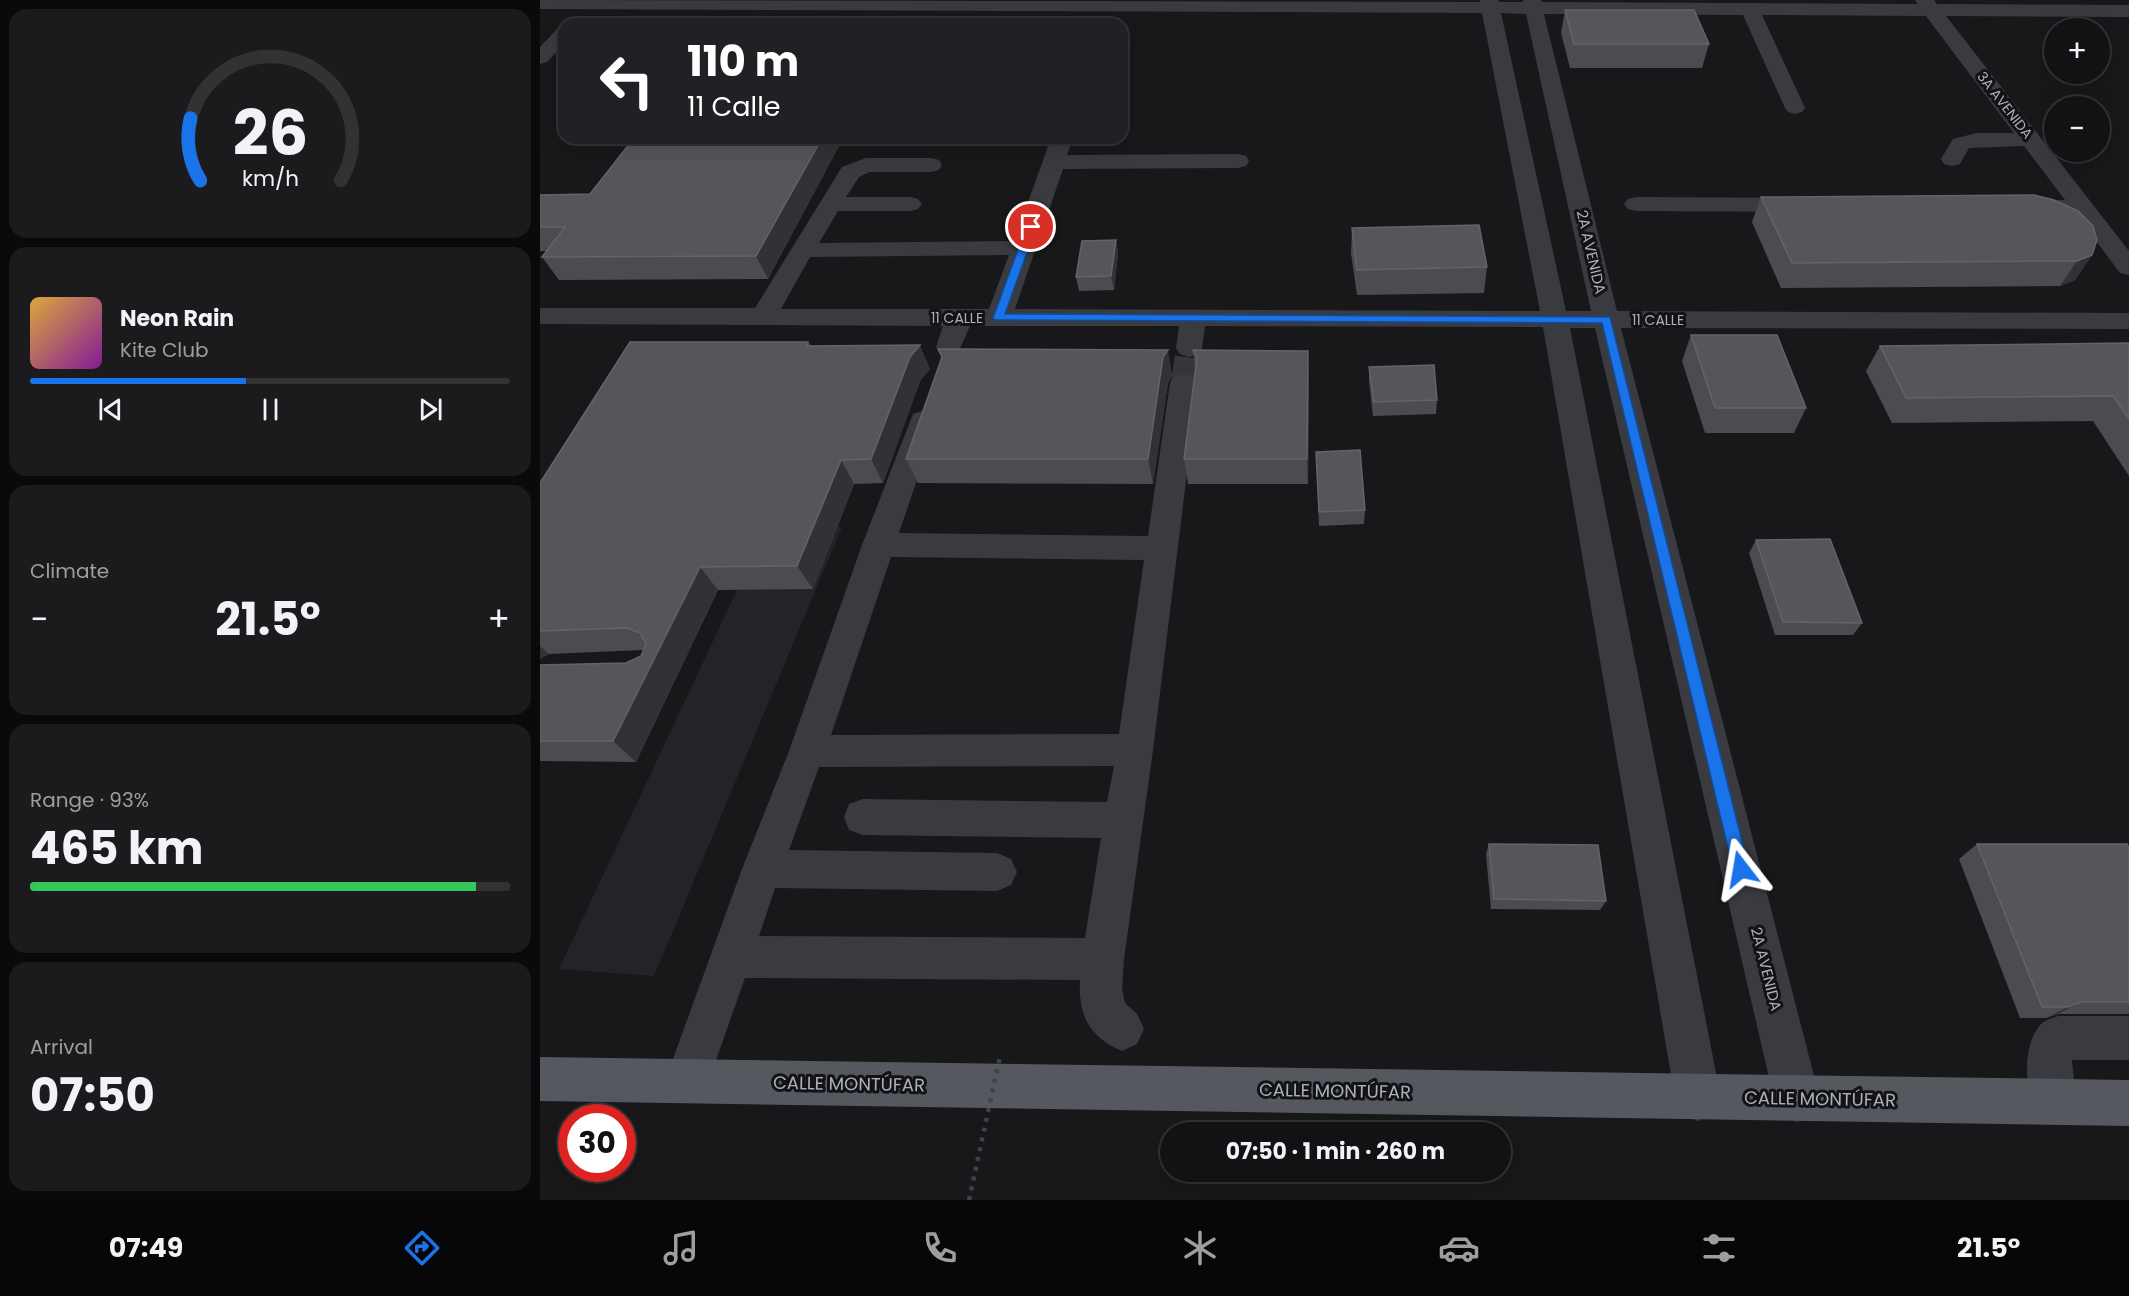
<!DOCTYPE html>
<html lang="en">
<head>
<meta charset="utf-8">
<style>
	:root { --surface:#121214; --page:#1b1b1d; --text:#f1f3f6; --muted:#9c9ea0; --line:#313234; --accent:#1a73e8 }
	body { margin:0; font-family:Poppins,sans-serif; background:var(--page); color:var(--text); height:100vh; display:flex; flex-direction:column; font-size:22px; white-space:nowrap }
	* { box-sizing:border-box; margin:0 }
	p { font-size:20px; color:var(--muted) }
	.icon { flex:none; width:33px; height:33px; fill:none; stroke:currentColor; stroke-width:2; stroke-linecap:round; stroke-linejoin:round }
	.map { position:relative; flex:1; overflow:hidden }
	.sheet { display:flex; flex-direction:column; gap:9px; padding:9px; background:#0a0a0b; width:540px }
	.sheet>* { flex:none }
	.top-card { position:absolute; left:18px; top:18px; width:570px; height:126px; border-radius:18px; box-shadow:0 6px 24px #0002,0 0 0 2px var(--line); background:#202124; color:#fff; overflow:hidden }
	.controls { position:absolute; left:1504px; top:18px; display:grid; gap:12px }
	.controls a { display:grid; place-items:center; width:66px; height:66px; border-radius:50%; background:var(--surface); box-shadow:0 6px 24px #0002,0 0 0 2px var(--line); font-size:30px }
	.speed { position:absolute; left:18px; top:1104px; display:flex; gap:12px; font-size:30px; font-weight:700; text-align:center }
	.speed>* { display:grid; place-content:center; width:78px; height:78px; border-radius:50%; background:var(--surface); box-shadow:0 6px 24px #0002,0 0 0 2px var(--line); line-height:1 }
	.speed .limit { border:9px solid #d22; background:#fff; color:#111 }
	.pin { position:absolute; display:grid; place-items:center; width:51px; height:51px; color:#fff; margin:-26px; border:3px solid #fff; border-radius:50%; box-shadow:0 2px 6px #0007 }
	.me { position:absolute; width:66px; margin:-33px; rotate:346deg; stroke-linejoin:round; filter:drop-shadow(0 0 4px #0008) }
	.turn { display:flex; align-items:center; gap:21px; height:126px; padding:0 30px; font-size:27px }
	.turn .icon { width:78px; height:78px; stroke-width:2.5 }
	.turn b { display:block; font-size:42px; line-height:51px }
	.big { font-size:45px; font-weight:700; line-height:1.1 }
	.sheet .widget { flex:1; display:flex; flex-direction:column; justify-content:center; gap:9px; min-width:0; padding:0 21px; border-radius:18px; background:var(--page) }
	.sheet .dial { align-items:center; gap:0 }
	.dial svg { height:156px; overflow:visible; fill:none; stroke:var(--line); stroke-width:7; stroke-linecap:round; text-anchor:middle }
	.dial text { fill:var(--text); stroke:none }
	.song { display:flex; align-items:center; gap:18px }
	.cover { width:72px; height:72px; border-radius:9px; background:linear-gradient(135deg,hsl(40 70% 55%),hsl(290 70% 35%)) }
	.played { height:6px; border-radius:3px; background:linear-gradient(90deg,var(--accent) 45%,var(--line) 45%) }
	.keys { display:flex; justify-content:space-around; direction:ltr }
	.heat { display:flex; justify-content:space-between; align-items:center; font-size:33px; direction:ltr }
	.charge { height:9px; border-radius:4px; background:linear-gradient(90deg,#34c759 93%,var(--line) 0) }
	.trip { position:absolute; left:620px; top:1122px; width:351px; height:60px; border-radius:30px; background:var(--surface); box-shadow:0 6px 24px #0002,0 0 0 2px var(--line); font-weight:700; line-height:60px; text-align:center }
	.tab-bar { display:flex; height:96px; justify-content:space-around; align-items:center; background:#070708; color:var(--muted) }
	.tab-bar .icon { width:42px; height:42px }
	.tab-bar .active { color:var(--accent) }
	.tab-bar b { font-size:27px; color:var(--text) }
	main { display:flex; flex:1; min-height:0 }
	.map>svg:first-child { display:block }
</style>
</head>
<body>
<main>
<section class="sheet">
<div class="widget dial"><svg viewBox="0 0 100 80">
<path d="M14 69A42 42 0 1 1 86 69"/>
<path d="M14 69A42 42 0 0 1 9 37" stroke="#1a73e8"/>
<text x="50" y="56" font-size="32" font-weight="700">26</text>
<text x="50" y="72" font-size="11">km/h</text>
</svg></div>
<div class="widget">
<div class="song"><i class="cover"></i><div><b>Neon Rain</b><p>Kite Club</p></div></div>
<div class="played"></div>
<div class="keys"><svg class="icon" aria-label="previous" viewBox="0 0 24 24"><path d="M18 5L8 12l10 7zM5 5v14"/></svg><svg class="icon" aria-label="pause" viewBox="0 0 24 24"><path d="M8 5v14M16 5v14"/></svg><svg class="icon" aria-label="next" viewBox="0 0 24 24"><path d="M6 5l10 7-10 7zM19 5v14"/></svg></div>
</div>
<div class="widget"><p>Climate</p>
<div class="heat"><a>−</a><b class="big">21.5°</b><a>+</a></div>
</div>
<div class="widget"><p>Range · 93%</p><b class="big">465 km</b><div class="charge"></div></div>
<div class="widget"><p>Arrival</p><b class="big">07:50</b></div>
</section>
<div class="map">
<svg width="1589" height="1200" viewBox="0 0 1589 1200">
	<rect width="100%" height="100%" fill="#18181b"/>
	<!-- built -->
	<polygon fill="#242428" points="228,524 302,527 114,976 19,969"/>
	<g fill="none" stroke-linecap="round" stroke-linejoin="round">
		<!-- minor-tunnel -->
		<polyline stroke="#35363b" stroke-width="26" stroke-dasharray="26 13" stroke-linecap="butt" points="644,383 649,348"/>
		<!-- minor -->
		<g fill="#393b40" fill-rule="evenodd">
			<path d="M 0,0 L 940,2 L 940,0 L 958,0 L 959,2 L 983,2 L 983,0 L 1001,0 L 1002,2 L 1378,4 L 1375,0 L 1394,0 L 1397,4 L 1589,5 L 1589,17 L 1406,16 L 1589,251 L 1589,275 L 1580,273 L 1536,214 L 1476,212 L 1472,207 L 1476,202 L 1525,200 L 1484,146 L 1429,148 L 1420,164 L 1412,166 L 1404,164 L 1401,159 L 1413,139 L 1437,133 L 1474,133 L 1386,16 L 1222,15 L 1265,108 L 1262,112 L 1255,114 L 1248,112 L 1245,108 L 1203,15 L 1004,14 L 1077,311 L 1589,313 L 1589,329 L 1081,328 L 1280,1099 L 1273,1115 L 1257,1122 L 1241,1115 L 1234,1099 L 1055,328 L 1030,328 L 1181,1098 L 1174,1114 L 1158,1121 L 1142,1114 L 1135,1098 L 1003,327 L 665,326 L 662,348 L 658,354 L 649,357 L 640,354 L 636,348 L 639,326 L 430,326 L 418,353 L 409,356 L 400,353 L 396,347 L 403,326 L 0,324 L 0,308 L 215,308 L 302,167 L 326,158 L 391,158 L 399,160 L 402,165 L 399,170 L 391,172 L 329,172 L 319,177 L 306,197 L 370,197 L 378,199 L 382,204 L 378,209 L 370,211 L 298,211 L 279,243 L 474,241 L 511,138 L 533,138 L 527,155 L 698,154 L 706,156 L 709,161 L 706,166 L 698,168 L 523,169 L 475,309 L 1000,311 L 942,13 L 0,9 ZM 961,13 L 986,14 L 1051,311 L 1026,311 ZM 469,255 L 449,309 L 241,309 L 270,257 Z"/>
			<polygon points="24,27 24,44 7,62 0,64 0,47 17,29"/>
			<polygon points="1096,197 1262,198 1270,200 1274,205 1270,210 1262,212 1096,211 1088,209 1084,204 1088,199"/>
			<path d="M 644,374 L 654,376 L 658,383 L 613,750 L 584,959 L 582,989 L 585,1003 L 597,1014 L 604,1029 L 597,1044 L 582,1051 C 549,1037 538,1015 540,980 L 205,978 L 163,1097 L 147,1103 L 131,1097 L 125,1081 L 202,869 L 249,751 L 322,545 L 373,414 L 383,411 L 393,414 L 397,421 L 359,533 L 608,536 L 630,383 L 634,376 ZM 351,557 L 604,560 L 579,734 L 291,735 ZM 574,766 L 567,802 L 323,799 L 309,804 L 304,817 L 309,830 L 323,835 L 561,838 L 545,938 L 219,936 L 235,888 L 457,891 L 471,885 L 477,872 L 471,859 L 457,853 L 249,850 L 279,767 Z"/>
			<path d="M 1518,1016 L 1589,1016 L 1589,1060 L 1532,1060 L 1536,1102 L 1529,1118 L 1513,1125 L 1497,1118 C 1486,1091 1480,1048 1501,1024 C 1505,1020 1513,1018 1518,1016 Z"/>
		</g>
		<!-- major -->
		<polygon fill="#56585f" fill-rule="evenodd" points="0,1057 1589,1080 1589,1126 0,1101"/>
		<!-- path-bridge -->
		<polyline stroke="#3f4247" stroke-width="4.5" stroke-dasharray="4 6" stroke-linecap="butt" points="429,1200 460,1056"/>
	</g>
	<!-- wall -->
	<g fill="#4a4c50">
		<polygon points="1025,10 1169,44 1162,68 1030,68 1021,33"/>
		<polygon points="299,146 228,279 19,280 2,257 7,251 0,251 0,195 50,194"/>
		<polygon points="1221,197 1552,255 1535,280 1520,286 1241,288 1212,222"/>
		<polygon points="812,228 947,267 944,293 817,295 811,253"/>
		<polygon points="576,240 578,254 574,290 539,291 536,277"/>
		<polygon points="1151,335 1266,408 1254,433 1165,433 1142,361"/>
		<polygon points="268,342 271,346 390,369 380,381 343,483 314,484 273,589 178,590 96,762 0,761 0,665 86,663 101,656 103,650 9,654 0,659 0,483"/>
		<polygon points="1589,343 1589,476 1553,421 1352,423 1326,371 1340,346"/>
		<polygon points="398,349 632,375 628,383 613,484 378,483 366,459 402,358"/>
		<polygon points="653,350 769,377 768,484 648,484 644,459 655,369"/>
		<polygon points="829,367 897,400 896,414 833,416 829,381"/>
		<polygon points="776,452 825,510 824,524 779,526"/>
		<polygon points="1216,540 1322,623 1313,635 1235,635 1209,553"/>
		<polygon points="949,844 1066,901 1060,910 951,909 946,854"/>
		<polygon points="1437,844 1589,848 1589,1014 1518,1014 1506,1018 1480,1018 1419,859"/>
	</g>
	<!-- shaded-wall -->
	<g fill="#323236">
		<polygon points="282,138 296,138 299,146 228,279 216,256"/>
		<polygon points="576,240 578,254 574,290 571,276"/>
		<polygon points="1552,255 1535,280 1520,286 1537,261"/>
		<polygon points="380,345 390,369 380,381 343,483 331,459 370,357"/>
		<polygon points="628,350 632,375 628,383 613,484 608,459 623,357"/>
		<polygon points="768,351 769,377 768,484 767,459"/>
		<polygon points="301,460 314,484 273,589 257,566"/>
		<polygon points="160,567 178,590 96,762 73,741"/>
		<polygon points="0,646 9,654 0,659"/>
		<polygon points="1541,1002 1518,1014 1506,1018 1528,1007"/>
	</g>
	<!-- building -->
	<g fill="#55565b" stroke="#62646a" stroke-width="1.5">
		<polygon points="1025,10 1154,10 1169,44 1034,44"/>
		<polygon points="94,138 282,138 216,256 2,257 25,227 0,227 0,195 50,194"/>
		<polygon points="1494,195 1514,200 1538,211 1553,226 1557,240 1552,255 1537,261 1252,263 1221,197"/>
		<polygon points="939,225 947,267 817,270 812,228"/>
		<polygon points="576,240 571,276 536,277 542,241"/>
		<polygon points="1151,335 1237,335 1266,408 1175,408"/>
		<polygon points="90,342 268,342 267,346 380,345 370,357 331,459 301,460 257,566 160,567 73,741 0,741 0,665 86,663 101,656 106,644 100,633 87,628 0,631 0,483"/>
		<polygon points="1589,343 1589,419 1573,396 1366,398 1340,346"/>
		<polygon points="398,349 628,350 623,357 608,459 366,459 402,357"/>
		<polygon points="653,350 768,351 767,459 644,459 657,358"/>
		<polygon points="894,365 897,400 834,402 829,367"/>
		<polygon points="820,450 825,510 779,512 776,452"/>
		<polygon points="1290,539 1322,623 1243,622 1216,540"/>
		<polygon points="949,844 1058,845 1066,901 954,899"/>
		<polygon points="1437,844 1587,844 1589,848 1589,1002 1541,1002 1528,1007 1502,1007"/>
	</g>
	<!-- route -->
	<polygon fill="#1a73e8" stroke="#114b97" stroke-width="1.5" points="487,225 496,227 465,314 1070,317 1209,869 1207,875 1201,877 1195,875 1193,869 1062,323 455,320 453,318"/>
	<g text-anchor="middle" stroke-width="6" stroke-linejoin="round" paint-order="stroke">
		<!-- far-street labels -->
		<g font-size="14" fill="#abb0ba" stroke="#131316">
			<text transform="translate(1465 105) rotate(52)" y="5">3A AVENIDA</text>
			<text x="417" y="323">11 CALLE</text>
			<text x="1118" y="325">11 CALLE</text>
		</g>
		<!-- street labels -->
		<g font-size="15" fill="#abb0ba" stroke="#131316">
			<text transform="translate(1051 252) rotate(77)" y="5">2A AVENIDA</text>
			<text transform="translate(1226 969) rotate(76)" y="5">2A AVENIDA</text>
		</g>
		<!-- near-street labels -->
		<g font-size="18" fill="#abb0ba" stroke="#131316">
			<text transform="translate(309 1084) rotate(1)" y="6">CALLE MONTÚFAR</text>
			<text transform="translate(795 1091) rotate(1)" y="6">CALLE MONTÚFAR</text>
			<text transform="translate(1280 1099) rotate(1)" y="6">CALLE MONTÚFAR</text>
		</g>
	</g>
</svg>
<div class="controls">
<a>+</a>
<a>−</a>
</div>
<div class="speed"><div class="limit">30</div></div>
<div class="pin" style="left:491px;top:227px;background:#d93025"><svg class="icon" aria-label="arrive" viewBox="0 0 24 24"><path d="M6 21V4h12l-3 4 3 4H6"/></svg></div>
<svg class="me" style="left:1201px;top:869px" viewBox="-20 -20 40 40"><path d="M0-17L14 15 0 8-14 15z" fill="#1a73e8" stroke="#fff" stroke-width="4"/></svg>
<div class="trip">07:50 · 1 min · 260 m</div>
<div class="top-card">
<div class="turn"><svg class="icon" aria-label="left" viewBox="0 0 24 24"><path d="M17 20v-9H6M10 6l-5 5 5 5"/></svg><div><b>110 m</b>11 Calle</div></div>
</div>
</div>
</main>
<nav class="tab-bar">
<b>07:49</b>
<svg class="icon active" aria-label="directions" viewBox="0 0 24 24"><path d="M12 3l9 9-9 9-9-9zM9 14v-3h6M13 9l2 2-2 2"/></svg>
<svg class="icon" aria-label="music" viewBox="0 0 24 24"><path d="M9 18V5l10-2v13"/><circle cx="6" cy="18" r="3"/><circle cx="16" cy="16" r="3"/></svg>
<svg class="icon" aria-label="phone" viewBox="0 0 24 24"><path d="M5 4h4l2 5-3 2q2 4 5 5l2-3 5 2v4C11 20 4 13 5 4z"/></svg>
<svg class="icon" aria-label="climate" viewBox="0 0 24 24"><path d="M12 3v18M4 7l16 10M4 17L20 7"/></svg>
<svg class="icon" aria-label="car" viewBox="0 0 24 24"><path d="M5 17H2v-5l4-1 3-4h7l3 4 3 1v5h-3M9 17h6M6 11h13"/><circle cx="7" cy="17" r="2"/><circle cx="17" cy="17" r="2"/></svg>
<svg class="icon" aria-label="filters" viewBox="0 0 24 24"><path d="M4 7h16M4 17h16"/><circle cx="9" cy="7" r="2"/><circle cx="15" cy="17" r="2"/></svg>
<b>21.5°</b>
</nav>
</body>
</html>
